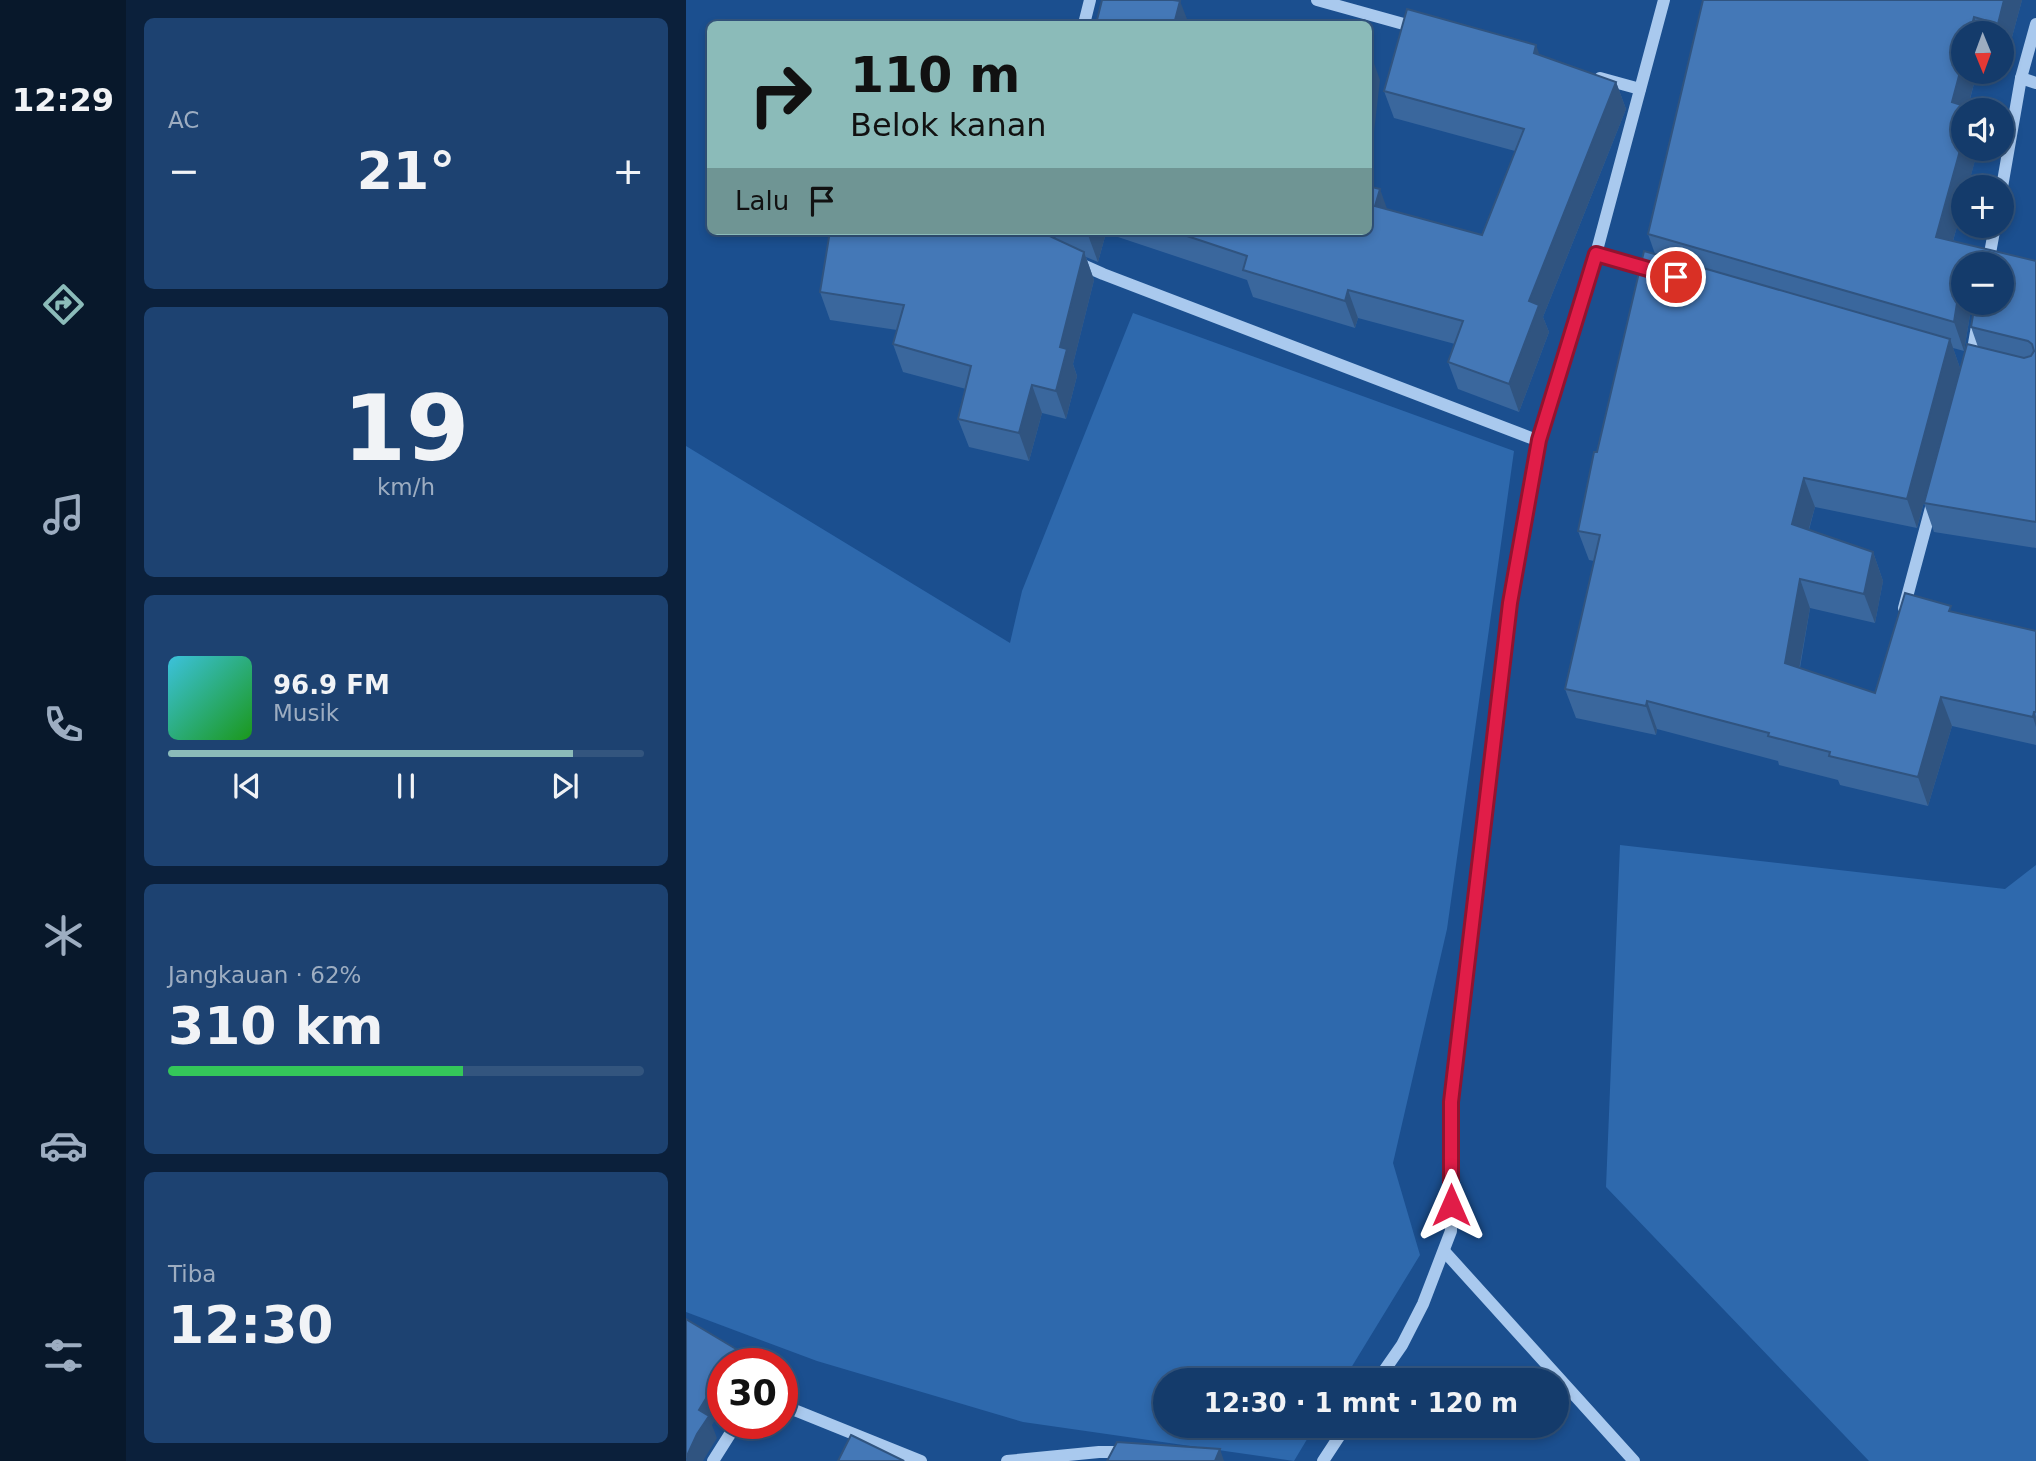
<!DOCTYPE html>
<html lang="id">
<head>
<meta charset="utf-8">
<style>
	:root { --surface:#143b6b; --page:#1d4271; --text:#f1f3f6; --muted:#9dadc1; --line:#33557e; --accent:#8bbbb9 }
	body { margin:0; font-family:"DejaVu Sans",sans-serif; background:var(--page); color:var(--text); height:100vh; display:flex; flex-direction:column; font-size:26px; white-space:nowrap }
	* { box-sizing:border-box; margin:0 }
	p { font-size:23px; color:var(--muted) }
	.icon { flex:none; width:38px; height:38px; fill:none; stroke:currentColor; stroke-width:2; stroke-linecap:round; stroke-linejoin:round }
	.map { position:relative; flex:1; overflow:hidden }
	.sheet { display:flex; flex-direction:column; gap:18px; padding:18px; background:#0b203b; width:560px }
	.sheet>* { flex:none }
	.banner { position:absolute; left:21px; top:21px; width:665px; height:214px; border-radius:10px; box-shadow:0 4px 10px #0003,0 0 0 2px var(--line); background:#8bbbb9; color:#111; overflow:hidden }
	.needle { width:46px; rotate:179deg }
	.fabs { position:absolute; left:1265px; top:21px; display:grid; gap:14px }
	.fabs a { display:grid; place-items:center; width:63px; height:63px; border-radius:50%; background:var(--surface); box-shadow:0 4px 10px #0003,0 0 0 2px var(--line); font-size:35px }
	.speed { position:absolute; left:21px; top:1348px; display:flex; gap:14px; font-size:35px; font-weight:700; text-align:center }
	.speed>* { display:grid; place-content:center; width:91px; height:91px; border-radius:50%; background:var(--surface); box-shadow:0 4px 10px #0003,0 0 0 2px var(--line); line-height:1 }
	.speed .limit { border:10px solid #d22; background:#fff; color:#111 }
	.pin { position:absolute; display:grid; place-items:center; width:60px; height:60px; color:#fff; margin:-30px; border:4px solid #fff; border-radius:50%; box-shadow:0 2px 7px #0007 }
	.me { position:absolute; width:77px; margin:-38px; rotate:0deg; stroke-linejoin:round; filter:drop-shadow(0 0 5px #0008) }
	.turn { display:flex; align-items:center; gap:24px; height:147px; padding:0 28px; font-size:32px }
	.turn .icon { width:91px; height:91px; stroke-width:2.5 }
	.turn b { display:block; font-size:49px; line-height:60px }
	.then { display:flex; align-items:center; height:66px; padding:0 28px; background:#0003; gap:14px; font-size:26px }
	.big { font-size:52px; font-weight:700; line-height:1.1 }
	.sheet .widget { flex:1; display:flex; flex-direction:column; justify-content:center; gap:10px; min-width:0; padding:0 24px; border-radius:10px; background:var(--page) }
	.sheet .dial { align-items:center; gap:0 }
	.dial b { font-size:91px; line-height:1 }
	.song { display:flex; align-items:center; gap:21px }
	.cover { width:84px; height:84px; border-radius:10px; background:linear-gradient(135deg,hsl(190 70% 55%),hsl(120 70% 35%)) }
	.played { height:7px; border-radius:4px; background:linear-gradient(90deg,var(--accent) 85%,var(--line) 85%) }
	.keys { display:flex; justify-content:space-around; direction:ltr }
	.heat { display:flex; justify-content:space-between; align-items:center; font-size:38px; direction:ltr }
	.charge { height:10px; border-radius:5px; background:linear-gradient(90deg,#34c759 62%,var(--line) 0) }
	.trip { position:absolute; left:467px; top:1368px; width:416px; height:70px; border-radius:35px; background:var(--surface); box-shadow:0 4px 10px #0003,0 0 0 2px var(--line); font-weight:700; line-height:70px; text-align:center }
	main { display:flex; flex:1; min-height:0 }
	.menu { display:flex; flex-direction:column; width:126px; justify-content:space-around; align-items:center; background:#08182b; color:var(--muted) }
	.menu .icon { width:49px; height:49px }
	.menu .selected { color:var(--accent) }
	.menu b { font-size:32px; color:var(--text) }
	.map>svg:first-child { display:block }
</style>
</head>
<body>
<main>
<nav class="menu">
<b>12:29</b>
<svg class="icon selected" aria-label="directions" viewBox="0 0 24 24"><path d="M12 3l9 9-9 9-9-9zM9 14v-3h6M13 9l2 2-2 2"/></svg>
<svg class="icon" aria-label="music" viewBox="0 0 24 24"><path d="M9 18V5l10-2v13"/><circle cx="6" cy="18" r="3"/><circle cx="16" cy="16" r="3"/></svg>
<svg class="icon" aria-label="phone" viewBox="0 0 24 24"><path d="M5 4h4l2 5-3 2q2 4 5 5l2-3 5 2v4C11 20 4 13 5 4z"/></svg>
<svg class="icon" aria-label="climate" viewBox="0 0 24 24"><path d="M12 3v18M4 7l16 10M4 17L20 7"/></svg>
<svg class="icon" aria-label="car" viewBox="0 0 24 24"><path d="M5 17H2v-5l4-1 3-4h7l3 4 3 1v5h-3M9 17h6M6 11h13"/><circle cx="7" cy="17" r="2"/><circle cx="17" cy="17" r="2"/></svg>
<svg class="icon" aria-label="filters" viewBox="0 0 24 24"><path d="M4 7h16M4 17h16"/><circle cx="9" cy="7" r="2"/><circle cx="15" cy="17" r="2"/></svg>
</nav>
<section class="sheet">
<div class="widget"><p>AC</p>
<div class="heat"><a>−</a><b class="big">21°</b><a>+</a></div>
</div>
<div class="widget dial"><b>19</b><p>km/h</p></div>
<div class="widget">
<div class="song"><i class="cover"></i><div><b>96.9 FM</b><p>Musik</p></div></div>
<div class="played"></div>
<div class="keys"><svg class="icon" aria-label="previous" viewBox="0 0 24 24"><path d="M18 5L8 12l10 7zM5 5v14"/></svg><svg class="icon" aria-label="pause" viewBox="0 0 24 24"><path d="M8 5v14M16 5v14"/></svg><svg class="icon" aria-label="next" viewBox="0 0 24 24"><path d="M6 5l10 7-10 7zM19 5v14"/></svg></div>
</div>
<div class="widget"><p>Jangkauan · 62%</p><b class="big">310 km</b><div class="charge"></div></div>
<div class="widget"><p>Tiba</p><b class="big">12:30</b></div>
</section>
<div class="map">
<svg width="1350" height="1461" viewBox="0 0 1350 1461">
	<rect width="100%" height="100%" fill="#1b4f8f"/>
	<!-- green -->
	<g fill="#2e69ad">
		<polygon points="447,313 828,451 761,929 707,1163 734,1255 657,1381 480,1381 480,1426 629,1426 608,1461 337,1422 131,1361 0,1312 0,446 324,643 336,591"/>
		<polygon points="934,845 1319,889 1350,865 1350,1461 1183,1461 920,1187"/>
	</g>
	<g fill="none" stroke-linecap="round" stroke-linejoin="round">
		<!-- minor -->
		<g stroke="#a9c9ee" stroke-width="12">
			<polyline points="631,0 732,28"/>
			<polyline points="398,24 404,0"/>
			<polyline points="914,78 954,89"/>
			<polyline points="1335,78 1350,83"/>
			<polyline points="1316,187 1335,78 1350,24"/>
			<polyline points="910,254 970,271"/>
			<polyline points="390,262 417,274 853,441"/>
			<polyline points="1302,264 1309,226"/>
			<polyline points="1285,361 1295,303"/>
			<polyline points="1218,608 1246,504"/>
			<polyline points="758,1251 948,1461"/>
			<polyline points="691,1381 716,1345 737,1304 765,1231 765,1102 824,603 853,441 910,254 978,0"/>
			<polyline points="96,1405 235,1461"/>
			<polyline points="27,1461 51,1423"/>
			<polyline points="321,1461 413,1452 443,1452"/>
			<polyline points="637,1461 660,1426"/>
		</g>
	</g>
	<!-- wall -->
	<g fill="#3a679d">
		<polygon points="1017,0 1336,0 1322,52 1316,50 1316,33 1278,33 1278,72 1291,72 1282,107 1278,149 1292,149 1267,241 1350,261 1350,548 1248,532 1238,503 1292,347 1285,327 1316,264 1278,264 1278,303 1286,303 1278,351 1267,348 1274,368 1231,528 1129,507 1123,530 1187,552 1197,581 1189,623 1124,608 1114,668 1189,693 1267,612 1350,631 1350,745 1266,726 1242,806 1154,785 1152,780 1093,765 1092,761 971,729 970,735 890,718 879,689 908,561 903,560 892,531 911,452 969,254 962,234"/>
		<polygon points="854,56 930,82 940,109 857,317 863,332 833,412 772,389 762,362 769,344 672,318 669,328 567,297 561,280 420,233 412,262 400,257 408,280 387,364 391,376 380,419 356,413 343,461 283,447 272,419 280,389 217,372 207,344 211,330 144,320 134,292 370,239 367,231 682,231 701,210 796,235 829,151 708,118 698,91"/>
	</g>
	<!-- shaded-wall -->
	<g fill="#305480">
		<polygon points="1318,0 1336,0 1322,52 1312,24"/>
		<polygon points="494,1 503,24 488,24"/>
		<polygon points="1288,17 1293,33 1284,33"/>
		<polygon points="850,45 860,72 848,53"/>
		<polygon points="684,52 694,80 682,184 682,67"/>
		<polygon points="1278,57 1278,72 1291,72 1281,110 1266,102"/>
		<polygon points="930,82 940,109 857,317 863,332 833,412 823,384 843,301"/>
		<polygon points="1278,136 1278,149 1292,149 1282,187 1278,187 1278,202 1260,265 1250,237"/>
		<polygon points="694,189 704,217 689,206"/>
		<polygon points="403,231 419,231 420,233 412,262 402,235"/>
		<polygon points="398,252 408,280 387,364 391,376 380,419 370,391 374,347"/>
		<polygon points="1278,271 1278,303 1286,303 1278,351 1268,322 1276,272"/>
		<polygon points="662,290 672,318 669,328 659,301"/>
		<polygon points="1264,339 1274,368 1231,528 1221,499"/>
		<polygon points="346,385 356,413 343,461 333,433"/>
		<polygon points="1118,478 1129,507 1116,553 1106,524"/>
		<polygon points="1187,552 1197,581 1189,623 1178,594"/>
		<polygon points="1114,579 1124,608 1109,692 1099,663"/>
		<polygon points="1255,697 1266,726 1242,806 1232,777"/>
		<polygon points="961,701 971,729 970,735 960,706"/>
		<polygon points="1348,712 1350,717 1350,727 1347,717"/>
		<polygon points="50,1349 56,1363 42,1363"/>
		<polygon points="37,1371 37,1408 26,1425 31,1438 17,1461 0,1461 13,1410"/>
		<polygon points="534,1449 538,1461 529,1461"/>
	</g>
	<!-- building -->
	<g fill="#4478b7" stroke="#305480" stroke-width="2">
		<polygon points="416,0 487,0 494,1 488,24 410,24"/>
		<polygon points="1017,0 1318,0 1312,24 1288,17 1284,33 1278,33 1278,57 1266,102 1285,108 1285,110 1278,110 1278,136 1250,237 1350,261 1350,522 1238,503 1281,344 1338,358 1345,356 1348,351 1346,344 1342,341 1285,327 1289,303 1316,303 1316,264 1278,264 1278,271 1276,272 1268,322 962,234"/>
		<polygon points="721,9 850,45 848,53 930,82 843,301 853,305 823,384 762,362 777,321 662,290 659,301 557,270 561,256 486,231 682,231 682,186 694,189 689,206 796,235 838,129 698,91"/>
		<polygon points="144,231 353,231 398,252 374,347 381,349 370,391 346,385 333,433 272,419 285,366 207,344 218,305 134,292"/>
		<polygon points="394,231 403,231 402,235"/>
		<polygon points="958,251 1264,339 1221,499 1118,478 1106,524 1187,552 1178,594 1114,579 1099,663 1189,693 1219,593 1265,606 1263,611 1350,631 1350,712 1348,712 1347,717 1255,697 1232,777 1143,756 1144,752 1082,736 1083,733 961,701 960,706 879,689 914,535 892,531 908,452 911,452"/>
		<polygon points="0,1319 50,1349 42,1363 37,1363 37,1371 13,1410 23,1416 11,1434 0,1458"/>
		<polygon points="165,1435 218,1461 152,1461"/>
		<polygon points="431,1442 534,1449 529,1461 421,1461"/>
	</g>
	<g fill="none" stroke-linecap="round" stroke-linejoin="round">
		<defs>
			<polyline id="route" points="765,1205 765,1102 824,603 853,440 910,254 990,277"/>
		</defs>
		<!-- route casing -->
		<use href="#route" stroke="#92132f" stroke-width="18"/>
		<!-- route -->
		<use href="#route" stroke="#e11d48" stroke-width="12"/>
	</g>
</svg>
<div class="fabs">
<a><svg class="needle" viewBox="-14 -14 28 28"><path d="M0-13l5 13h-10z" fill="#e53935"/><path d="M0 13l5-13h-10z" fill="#9dadc1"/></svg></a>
<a><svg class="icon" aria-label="sound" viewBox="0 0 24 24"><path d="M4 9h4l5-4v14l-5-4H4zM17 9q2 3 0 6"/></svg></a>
<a>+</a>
<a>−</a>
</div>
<div class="speed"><div class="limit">30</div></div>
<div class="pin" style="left:990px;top:277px;background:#d93025"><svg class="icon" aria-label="arrive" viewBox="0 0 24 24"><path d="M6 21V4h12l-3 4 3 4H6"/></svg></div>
<svg class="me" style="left:765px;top:1205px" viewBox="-20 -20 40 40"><path d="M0-17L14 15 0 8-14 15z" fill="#e11d48" stroke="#fff" stroke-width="4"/></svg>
<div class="trip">12:30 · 1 mnt · 120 m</div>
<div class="banner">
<div class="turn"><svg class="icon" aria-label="right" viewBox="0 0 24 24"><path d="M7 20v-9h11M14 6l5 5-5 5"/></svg><div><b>110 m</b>Belok kanan</div></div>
<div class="then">Lalu<svg class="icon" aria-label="arrive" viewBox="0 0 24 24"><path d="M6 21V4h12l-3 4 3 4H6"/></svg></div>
</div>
</div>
</main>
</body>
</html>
